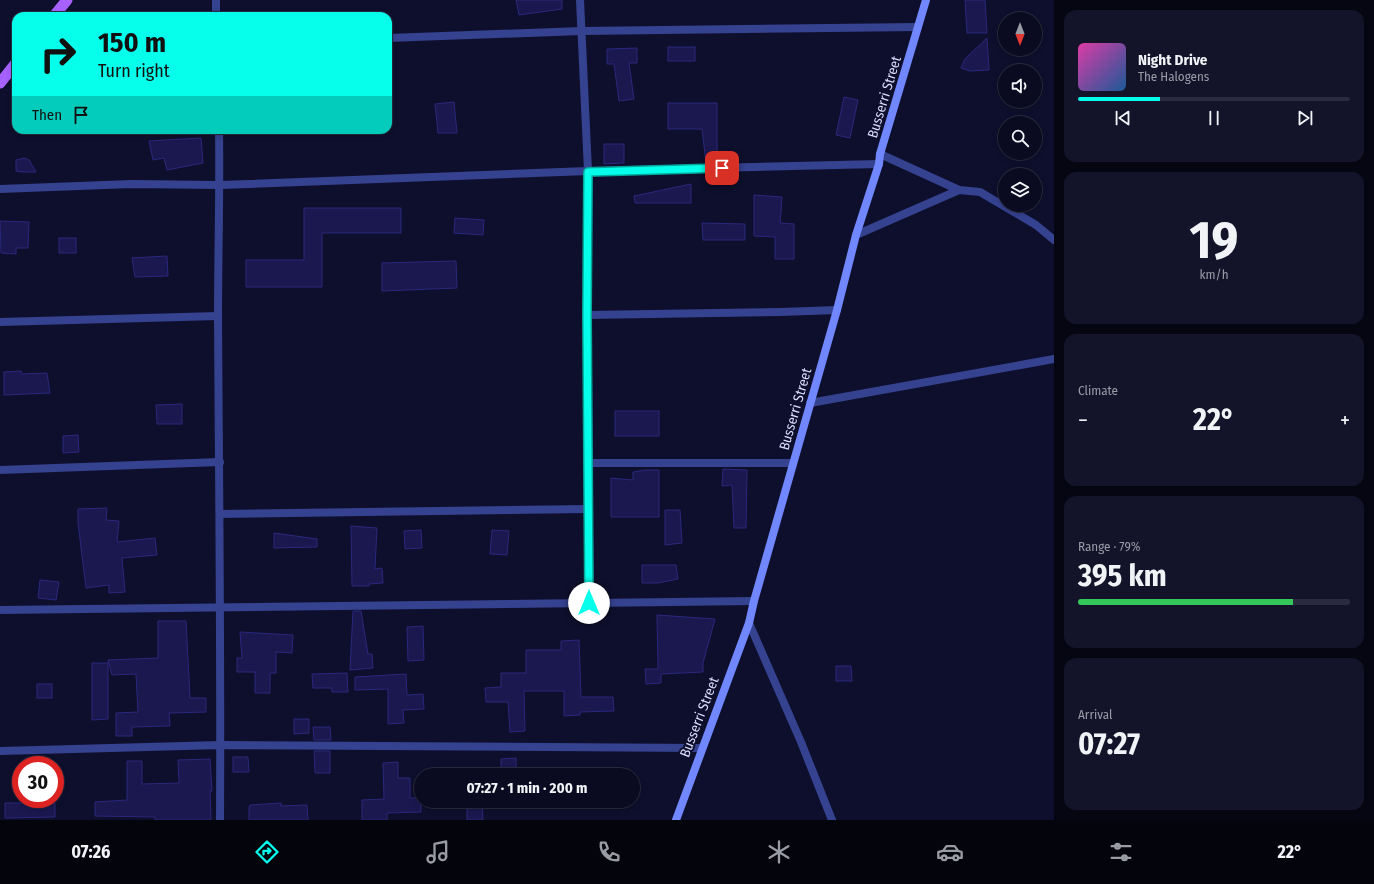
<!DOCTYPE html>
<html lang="en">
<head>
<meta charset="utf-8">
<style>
	:root { --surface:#0a0b21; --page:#13142a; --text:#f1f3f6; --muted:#999ba5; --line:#2a2b3f; --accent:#06ffeb }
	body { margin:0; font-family:"Fira Sans Condensed",sans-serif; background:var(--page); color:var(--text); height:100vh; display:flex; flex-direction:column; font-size:15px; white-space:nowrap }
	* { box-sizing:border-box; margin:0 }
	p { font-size:13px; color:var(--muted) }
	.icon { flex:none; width:22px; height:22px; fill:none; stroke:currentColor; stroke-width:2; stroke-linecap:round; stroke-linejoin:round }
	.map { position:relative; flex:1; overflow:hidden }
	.sheet { display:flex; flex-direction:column; gap:10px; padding:10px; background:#060612; width:320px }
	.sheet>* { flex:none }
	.hud { position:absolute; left:12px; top:12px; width:380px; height:122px; border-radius:12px; box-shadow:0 2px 6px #0003,0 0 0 1px var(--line); background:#06ffeb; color:#111; overflow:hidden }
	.needle { width:26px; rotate:180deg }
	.buttons { position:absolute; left:998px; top:12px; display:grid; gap:8px }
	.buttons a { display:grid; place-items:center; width:44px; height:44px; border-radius:50%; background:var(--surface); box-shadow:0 2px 6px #0003,0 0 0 1px var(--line); font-size:20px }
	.speed { position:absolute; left:12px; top:756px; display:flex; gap:8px; font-size:20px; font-weight:700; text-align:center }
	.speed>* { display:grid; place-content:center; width:52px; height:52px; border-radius:50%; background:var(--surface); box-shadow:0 2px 6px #0003,0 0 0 1px var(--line); line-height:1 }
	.speed .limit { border:6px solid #d22; background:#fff; color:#111 }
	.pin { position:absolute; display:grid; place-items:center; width:34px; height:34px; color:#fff; margin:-17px; border-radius:8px; box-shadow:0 2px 6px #0006 }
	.me { position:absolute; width:44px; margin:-22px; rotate:0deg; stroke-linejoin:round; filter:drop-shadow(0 0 3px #0008) }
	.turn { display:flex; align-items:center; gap:14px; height:84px; padding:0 20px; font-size:18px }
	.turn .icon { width:52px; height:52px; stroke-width:2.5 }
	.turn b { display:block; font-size:28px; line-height:34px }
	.then { display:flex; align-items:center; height:38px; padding:0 20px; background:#0003; gap:8px; font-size:15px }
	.big { font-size:30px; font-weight:700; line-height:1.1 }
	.sheet .widget { flex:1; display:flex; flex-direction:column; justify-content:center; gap:6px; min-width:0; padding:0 14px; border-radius:12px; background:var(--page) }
	.sheet .dial { align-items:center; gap:0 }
	.dial b { font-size:52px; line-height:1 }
	.song { display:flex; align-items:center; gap:12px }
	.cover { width:48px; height:48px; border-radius:6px; background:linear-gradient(135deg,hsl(320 70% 55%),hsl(210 70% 35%)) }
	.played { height:4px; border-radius:2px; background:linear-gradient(90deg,var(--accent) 30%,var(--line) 30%) }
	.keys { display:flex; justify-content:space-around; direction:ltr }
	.heat { display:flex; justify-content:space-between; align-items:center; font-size:22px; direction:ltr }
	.charge { height:6px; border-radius:3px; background:linear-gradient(90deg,#34c759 79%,var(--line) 0) }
	.trip { position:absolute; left:414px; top:768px; width:226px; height:40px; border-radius:20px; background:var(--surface); box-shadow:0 2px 6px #0003,0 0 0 1px var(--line); font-weight:700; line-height:40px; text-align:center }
	.tab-bar { display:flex; height:64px; justify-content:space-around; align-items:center; background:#04040d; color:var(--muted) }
	.tab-bar .icon { width:28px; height:28px }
	.tab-bar .selected { color:var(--accent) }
	.tab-bar b { font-size:18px; color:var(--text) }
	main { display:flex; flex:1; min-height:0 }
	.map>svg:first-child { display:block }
</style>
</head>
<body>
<main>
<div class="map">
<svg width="1054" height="820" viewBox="0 0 1054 820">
	<rect width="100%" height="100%" fill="#0e0f2c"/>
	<!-- building -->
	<g fill="#1a184f" stroke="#2a287d">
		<polygon points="516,0 562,0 562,9 519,15"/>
		<polygon points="965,0 985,0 987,33 967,33"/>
		<polygon points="987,38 989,70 970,71 961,68 965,59"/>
		<rect x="668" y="47" width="27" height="14"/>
		<polygon points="637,48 637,63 629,63 634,99 619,101 614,64 607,64 607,49"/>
		<polygon points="844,97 858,100 850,138 836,135"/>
		<polygon points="454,102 457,133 438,133 435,104"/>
		<polygon points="668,103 717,103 717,162 706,163 702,129 668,129"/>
		<polygon points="201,138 203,163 167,170 164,158 153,160 149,141"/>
		<polygon points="604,144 624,144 624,163 604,164"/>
		<polygon points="24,158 29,160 36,172 23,172 16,171 16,160"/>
		<polygon points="691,184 691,203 635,203 634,196"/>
		<polygon points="754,195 782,197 780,223 794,224 794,259 775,259 775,237 754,236"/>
		<polygon points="304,208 401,208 401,233 322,233 322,287 246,287 246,260 304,260"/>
		<polygon points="455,218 484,220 483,235 454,233"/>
		<polygon points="0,221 29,222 28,248 16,248 16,254 1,253"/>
		<polygon points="702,223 745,224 745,240 703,240"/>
		<rect x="59" y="238" width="17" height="15"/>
		<polygon points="167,256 168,276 135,277 132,258"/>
		<polygon points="456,261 457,288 382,291 382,263"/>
		<polygon points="21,371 22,374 47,373 50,393 4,395 4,372"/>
		<polygon points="182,404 182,424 157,424 156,405"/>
		<rect x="615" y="411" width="44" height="25"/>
		<polygon points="78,435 79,452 63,453 63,436"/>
		<polygon points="723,469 747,470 746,528 734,528 732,485 722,486"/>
		<polygon points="645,470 659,470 659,517 611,517 611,478 633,480 633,472"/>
		<polygon points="107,508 106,520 119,521 117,542 155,538 157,555 122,558 125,592 109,593 109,585 86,588 78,523 78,509"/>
		<polygon points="665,510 680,510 682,543 665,545"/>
		<polygon points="351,526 377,528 375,569 382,568 383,583 369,584 369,586 352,586"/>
		<polygon points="421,530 422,548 405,549 404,531"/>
		<polygon points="492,530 509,531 507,555 490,554"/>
		<polygon points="274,533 317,539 317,547 274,548"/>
		<polygon points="642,565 676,565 678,579 658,583 642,583"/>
		<polygon points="40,580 59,582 56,600 38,598"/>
		<polygon points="353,611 361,611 368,654 372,654 373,668 350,670"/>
		<polygon points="657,615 715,619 703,663 703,672 661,674 661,683 646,684 645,669 658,669"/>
		<polygon points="158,621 186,621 190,698 206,698 206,712 169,713 170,726 132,727 132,736 116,736 116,713 138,712 136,674 112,675 108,660 158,658"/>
		<polygon points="423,626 424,660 408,661 407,627"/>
		<polygon points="240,632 293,635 292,653 276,652 276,673 270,673 270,693 255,693 255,672 237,672 237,658 242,658"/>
		<polygon points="579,640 581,697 613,697 614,711 580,712 580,715 564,716 564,691 524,691 525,731 510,732 508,702 486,702 485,688 501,687 501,673 526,673 526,650 561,650 561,641"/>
		<polygon points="92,663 108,663 108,719 92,720"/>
		<polygon points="836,666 851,666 852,681 836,681"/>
		<polygon points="347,673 348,692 332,692 332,688 313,688 312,674"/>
		<polygon points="406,674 407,695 423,694 424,709 403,710 404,723 388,724 388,689 355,690 355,677"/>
		<rect x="37" y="684" width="15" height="14"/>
		<polygon points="294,719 309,719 309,733 294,734"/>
		<polygon points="313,727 330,727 331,740 314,740"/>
		<polygon points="314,751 330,751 330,773 315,773"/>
		<polygon points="233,757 248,757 249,772 233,772"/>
		<polygon points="516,758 516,773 501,773 501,759"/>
		<polygon points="210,759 212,791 210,791 211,820 155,820 155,817 95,816 95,802 127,800 127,761 142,761 142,784 179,783 178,760"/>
		<polygon points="398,762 398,778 410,778 410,798 421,798 421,812 387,813 387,820 362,820 362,800 384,799 383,763"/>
		<polygon points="467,801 482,801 483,820 467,820"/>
		<polygon points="5,803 55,803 55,817 5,818"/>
		<polygon points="281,803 281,806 307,805 308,820 249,820 249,807 250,807 250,805"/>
	</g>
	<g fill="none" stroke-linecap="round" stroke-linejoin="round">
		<!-- minor -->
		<g stroke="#354290" stroke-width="8">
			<polyline points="216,0 216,16"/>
			<polyline points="580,0 588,171 587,315 589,603"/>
			<polyline points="388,38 581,31 918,27"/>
			<path d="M 219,130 C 220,192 218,255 218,317 C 219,485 221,652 220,820"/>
			<polyline points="880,154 959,190 980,192 1036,225 1054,240"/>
			<polyline points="0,189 131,184 220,185 588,171 879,164"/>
			<polyline points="856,235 959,190"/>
			<polyline points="587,315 781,312 837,310"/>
			<polyline points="0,322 218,316"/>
			<polyline points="810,403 1054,359"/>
			<polyline points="588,463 793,463"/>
			<polyline points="0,470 220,462"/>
			<polyline points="220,514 588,509"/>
			<polyline points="0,610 754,601"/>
			<polyline points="749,623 801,742 832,820"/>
			<polyline points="0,751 221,745 701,748"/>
		</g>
		<!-- secondary -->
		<polyline stroke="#7187ff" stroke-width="8" points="676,820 749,623 754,601 837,310 856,235 879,164 880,154 926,0"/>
		<!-- primary -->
		<g stroke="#a761ff" stroke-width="11">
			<polyline points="54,16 67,0"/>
			<polyline points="0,83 16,63"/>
		</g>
	</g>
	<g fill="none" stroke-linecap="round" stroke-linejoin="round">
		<defs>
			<polyline id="route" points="589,603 587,315 588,172 722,168"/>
		</defs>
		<!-- route casing -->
		<use href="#route" stroke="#04a699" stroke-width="10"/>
		<!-- route -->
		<use href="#route" stroke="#06ffeb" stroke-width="7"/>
	</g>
	<g text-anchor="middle" stroke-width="4" stroke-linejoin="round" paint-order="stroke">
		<!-- street labels -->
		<g font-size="14" fill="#dadcff" stroke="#0e0f2c">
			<text transform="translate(884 97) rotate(-73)" y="5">Busserri Street</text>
			<text transform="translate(795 409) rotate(-74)" y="5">Busserri Street</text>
			<text transform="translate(699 717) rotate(-69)" y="5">Busserri Street</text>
		</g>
	</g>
</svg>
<div class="buttons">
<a><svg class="needle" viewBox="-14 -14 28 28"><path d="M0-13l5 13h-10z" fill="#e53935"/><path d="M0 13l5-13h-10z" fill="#999ba5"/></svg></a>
<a><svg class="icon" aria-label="sound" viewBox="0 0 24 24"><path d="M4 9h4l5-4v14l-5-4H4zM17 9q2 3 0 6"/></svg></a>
<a><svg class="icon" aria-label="search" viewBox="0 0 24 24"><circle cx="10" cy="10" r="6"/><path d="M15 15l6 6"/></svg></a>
<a><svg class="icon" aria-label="layers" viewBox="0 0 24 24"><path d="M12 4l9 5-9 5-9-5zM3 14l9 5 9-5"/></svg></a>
</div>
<div class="speed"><div class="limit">30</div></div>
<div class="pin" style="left:722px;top:168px;background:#d93025"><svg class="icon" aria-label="arrive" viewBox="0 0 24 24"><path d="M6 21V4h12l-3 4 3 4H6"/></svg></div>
<svg class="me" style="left:589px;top:603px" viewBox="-20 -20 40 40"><circle r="19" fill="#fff"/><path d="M0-13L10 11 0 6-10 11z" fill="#06ffeb"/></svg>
<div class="trip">07:27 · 1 min · 200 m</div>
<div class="hud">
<div class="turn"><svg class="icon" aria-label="right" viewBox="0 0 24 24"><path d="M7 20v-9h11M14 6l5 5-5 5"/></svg><div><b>150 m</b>Turn right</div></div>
<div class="then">Then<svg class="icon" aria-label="arrive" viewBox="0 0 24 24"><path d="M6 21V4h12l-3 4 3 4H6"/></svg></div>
</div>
</div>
<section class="sheet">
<div class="widget">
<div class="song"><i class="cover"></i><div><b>Night Drive</b><p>The Halogens</p></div></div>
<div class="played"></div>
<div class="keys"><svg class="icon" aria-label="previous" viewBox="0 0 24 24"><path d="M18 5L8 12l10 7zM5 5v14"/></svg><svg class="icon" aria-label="pause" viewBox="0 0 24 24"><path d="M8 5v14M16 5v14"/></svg><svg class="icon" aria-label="next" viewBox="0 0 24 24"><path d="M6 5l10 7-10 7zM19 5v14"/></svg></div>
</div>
<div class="widget dial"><b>19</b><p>km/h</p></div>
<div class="widget"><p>Climate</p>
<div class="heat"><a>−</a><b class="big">22°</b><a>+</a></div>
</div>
<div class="widget"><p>Range · 79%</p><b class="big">395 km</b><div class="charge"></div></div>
<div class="widget"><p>Arrival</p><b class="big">07:27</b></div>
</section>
</main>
<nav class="tab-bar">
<b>07:26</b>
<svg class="icon selected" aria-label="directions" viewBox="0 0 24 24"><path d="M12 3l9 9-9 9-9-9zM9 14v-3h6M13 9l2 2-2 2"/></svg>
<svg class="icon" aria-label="music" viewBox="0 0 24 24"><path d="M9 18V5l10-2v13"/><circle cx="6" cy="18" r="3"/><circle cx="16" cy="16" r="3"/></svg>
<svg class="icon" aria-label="phone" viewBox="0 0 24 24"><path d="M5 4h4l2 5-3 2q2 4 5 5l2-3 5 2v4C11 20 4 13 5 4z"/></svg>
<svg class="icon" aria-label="climate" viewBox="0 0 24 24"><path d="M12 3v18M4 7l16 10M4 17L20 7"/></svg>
<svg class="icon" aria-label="car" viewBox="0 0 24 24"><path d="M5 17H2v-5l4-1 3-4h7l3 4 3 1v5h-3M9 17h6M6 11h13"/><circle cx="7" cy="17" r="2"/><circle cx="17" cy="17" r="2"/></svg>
<svg class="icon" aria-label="filters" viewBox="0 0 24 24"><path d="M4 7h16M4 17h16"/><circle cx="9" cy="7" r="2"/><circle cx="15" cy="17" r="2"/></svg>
<b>22°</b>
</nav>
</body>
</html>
